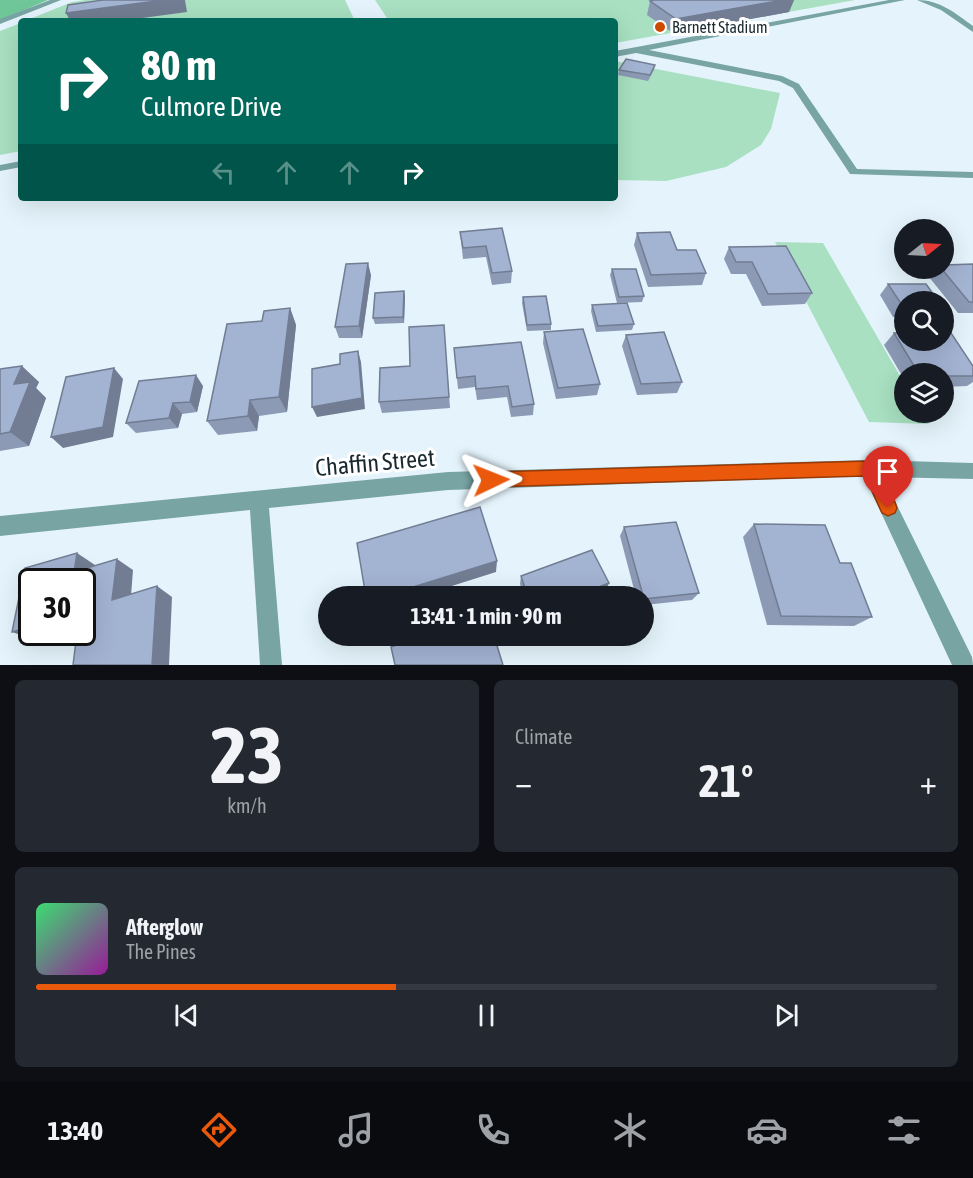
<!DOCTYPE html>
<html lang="en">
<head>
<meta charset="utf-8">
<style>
	:root { --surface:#171b24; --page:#242831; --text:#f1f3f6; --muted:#9ea1a6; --line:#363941; --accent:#ea580c }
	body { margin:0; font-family:"Asap Condensed",sans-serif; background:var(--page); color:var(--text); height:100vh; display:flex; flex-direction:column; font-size:22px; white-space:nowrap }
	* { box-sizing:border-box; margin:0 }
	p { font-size:20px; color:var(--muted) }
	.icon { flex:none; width:33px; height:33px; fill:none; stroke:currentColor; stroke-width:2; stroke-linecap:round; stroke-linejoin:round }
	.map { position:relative; height:665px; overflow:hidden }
	.drawer { display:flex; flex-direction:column; gap:15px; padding:15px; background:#0d0f14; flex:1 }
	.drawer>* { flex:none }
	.hud { position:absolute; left:18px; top:18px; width:600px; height:183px; border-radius:6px; box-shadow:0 6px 24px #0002; background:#00695c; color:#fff; overflow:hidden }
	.needle { width:39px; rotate:72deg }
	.buttons { position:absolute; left:894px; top:219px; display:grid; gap:12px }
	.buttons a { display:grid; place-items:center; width:60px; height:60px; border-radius:50%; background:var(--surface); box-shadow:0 6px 24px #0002; font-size:30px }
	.speed { position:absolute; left:18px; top:568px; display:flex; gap:12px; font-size:30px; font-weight:700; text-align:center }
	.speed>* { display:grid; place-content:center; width:78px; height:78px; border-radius:50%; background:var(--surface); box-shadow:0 6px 24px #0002; line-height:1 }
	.speed .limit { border:3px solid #111; border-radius:9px; background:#fff; color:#111 }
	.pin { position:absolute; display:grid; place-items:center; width:51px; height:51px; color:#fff; margin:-62px -26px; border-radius:50% 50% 50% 0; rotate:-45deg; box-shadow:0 0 6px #0007 }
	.pin .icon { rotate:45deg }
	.me { position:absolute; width:66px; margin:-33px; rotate:88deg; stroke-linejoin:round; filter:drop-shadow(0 0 4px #0008) }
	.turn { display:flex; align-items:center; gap:21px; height:126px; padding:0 24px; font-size:27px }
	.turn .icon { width:78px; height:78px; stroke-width:2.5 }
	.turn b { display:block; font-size:42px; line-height:51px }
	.lanes { display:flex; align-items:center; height:57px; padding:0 24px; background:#0003; justify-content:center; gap:30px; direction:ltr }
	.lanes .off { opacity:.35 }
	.big { font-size:45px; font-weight:700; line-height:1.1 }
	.drawer .card { flex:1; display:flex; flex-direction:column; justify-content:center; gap:9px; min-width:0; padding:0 21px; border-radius:9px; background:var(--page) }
	.drawer .dial { align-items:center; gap:0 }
	.dial b { font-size:78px; line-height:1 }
	.song { display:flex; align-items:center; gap:18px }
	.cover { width:72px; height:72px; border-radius:9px; background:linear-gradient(135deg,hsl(140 70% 55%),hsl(300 70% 35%)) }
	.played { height:6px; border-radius:3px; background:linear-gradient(90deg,var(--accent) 40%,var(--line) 40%) }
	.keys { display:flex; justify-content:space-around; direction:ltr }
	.heat { display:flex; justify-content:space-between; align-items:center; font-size:33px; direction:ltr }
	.drawer .tiles { flex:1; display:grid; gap:15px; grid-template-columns:1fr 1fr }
	.card:last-child { grid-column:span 2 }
	.trip { position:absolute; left:318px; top:586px; width:336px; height:60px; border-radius:30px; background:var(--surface); box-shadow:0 6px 24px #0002; font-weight:700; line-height:60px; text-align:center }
	.menu { display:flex; height:96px; justify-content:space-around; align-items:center; background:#090b0e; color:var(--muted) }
	.menu .icon { width:42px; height:42px }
	.menu .on { color:var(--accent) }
	.menu b { font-size:27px; color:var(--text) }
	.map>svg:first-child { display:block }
</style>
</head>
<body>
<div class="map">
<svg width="973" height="665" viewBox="0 0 973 665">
	<rect width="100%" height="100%" fill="#e5f4fc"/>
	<!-- green -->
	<g fill="#a8e0c1">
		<polygon points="85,0 345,0 355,21 25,21 72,2"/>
		<polygon points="375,0 855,0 615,43 615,21 389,21"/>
		<polygon points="21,23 21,151 0,155 0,31"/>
		<polygon points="615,61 780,93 771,129 761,145 726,167 666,181 615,180"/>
		<polygon points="775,242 823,243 904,383 904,412 922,413 929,424 869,422"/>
	</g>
	<!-- forest -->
	<polygon fill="#6fc699" points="0,0 48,0 0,20"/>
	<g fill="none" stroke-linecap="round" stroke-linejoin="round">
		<!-- minor -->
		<g fill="#78a5a4" fill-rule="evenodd">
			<polygon points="50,0 61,0 0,24 0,19"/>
			<polygon points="889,0 905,0 649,50 782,76 799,84 857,169 973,172 973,178 850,174 793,88 779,81 636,53 615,57 615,51"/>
			<path d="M 917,0 C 940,0 955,13 973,26 L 973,32 L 941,10 Z"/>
			<polygon points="21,161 21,167 0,171 0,165"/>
			<polygon points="869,460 973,463 973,479 883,477 972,657 973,665 952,665 864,476 448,490 269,508 282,665 260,665 250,510 0,536 0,516 448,472"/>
		</g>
	</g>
	<!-- wall -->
	<g fill="#8c9ab5">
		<polygon points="654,0 794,0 789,12 673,33 647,15 650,1"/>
		<polygon points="655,65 654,70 648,81 618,75 619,70"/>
		<polygon points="502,228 512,271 511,283 492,285 486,257 463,259 460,232"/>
		<polygon points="637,233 677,250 706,273 702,285 648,287 634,245"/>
		<polygon points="729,247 812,293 805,304 762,306 746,274 731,274 724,259"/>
		<polygon points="973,264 973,313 958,313 929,277 936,268 944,268"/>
		<polygon points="612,269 644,296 642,302 617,303 610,275"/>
		<polygon points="371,275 362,338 339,338 335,327"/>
		<polygon points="888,284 904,302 904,317 893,317 880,295"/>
		<polygon points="404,291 405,297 404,323 375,324 373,318"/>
		<polygon points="523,297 551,324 551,330 527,331 522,303"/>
		<polygon points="592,305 634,324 632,330 596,332 591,311"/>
		<polygon points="290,308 296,325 287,412 259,416 257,431 218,435 207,421 262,321"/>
		<polygon points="444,325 450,408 382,413 379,402"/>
		<polygon points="544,332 600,384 597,395 556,399 543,343"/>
		<polygon points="894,333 973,366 973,382 967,386 944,387 944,374 904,374 904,379 884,345"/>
		<polygon points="626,335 682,382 677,393 637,395 622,346"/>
		<polygon points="454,348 534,404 533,415 511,417 507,397 477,400 475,387 458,389"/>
		<polygon points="0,369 39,382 36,388 46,398 29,446 0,451"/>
		<polygon points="203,386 197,412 182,414 178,428 136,433 126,423"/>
		<polygon points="754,524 840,563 872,617 854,626 767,625 743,537"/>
		<polygon points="624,527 699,593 692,600 644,605 644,597 636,597 620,536"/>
		<polygon points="521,576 609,583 605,591 588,597 524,597 520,584"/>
	</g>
	<!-- shaded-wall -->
	<g fill="#727d93">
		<polygon points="164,0 185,0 187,12 120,21 70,21 66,13"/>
		<polygon points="783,0 794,0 789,12 673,33 676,19"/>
		<polygon points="368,263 371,275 362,338 359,326"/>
		<polygon points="404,291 405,297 404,323 403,317"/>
		<polygon points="290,308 296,325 287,412 279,397"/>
		<polygon points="358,351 361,362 365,409 317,417 312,407"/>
		<polygon points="22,366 39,382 36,388 46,398 29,446 10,432 14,384"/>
		<polygon points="114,368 123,379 113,437 63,448 51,437"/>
		<polygon points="196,375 203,386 197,412 190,402"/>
		<polygon points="250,400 259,416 257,431 248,416"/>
		<polygon points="173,403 182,414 178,428 169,418"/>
		<polygon points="77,553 95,565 93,582 74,572"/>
		<polygon points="117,559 133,570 130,609 112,600"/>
		<polygon points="497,561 496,572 417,597 381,597"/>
		<polygon points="609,583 605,591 588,597 573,597"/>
		<polygon points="157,586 172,597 169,665 152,665"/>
		<polygon points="32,626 32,633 59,633 35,640 12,632"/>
	</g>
	<!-- building -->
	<g fill="#a3b3d2" stroke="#727d93" stroke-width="1.5">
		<polygon points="103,0 164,0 66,13 68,5"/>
		<polygon points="654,0 783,0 676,19 650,1"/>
		<polygon points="626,59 655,65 650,75 619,70"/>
		<polygon points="502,228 512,271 492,273 486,246 463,248 460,232"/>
		<polygon points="670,232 677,250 696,250 706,273 651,275 637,233"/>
		<polygon points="786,246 812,293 768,294 752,262 736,262 729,247"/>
		<polygon points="368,263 359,326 335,327 346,264"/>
		<polygon points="973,264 973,302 969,302 941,268 944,268 944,265"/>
		<polygon points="612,269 636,269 644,296 619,297"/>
		<polygon points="888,284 926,284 939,302 904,302 904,305 902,305"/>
		<polygon points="404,291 403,317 373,318 375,293"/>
		<polygon points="546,296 551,324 527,325 523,297"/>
		<polygon points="627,303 634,324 598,326 592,305"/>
		<polygon points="290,308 279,397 250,400 248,416 207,421 227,324 262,321 264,311"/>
		<polygon points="444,325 449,397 379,402 380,368 410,366 409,327"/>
		<polygon points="583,329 600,384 558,388 544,332"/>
		<polygon points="664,332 682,382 641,384 626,335"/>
		<polygon points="894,333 904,333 904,340 944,340 944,333 951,333 973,366 973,376 944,376 944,374 919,374"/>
		<polygon points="521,342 534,404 512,407 508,386 476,389 475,376 457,378 454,348"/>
		<polygon points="358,351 362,398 312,407 312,369 340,364 340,354"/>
		<polygon points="22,366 14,384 30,382 10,432 0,434 0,369"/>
		<polygon points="114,368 103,427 51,437 66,377"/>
		<polygon points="196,375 190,402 173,403 169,418 126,423 139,381"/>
		<polygon points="480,507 497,561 381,597 366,597 357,543"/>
		<polygon points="676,522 699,593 644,599 624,527"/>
		<polygon points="754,524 825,525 840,563 851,563 872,617 781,616"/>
		<polygon points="592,550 609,583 573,597 528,597 521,576"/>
		<polygon points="77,553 74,572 117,559 112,600 157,586 152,665 73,665 77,633 82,633 82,582 32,582 32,626 12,632 25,568"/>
		<polygon points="421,636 494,636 503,665 395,665 391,647"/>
	</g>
	<!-- route -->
	<polygon fill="#ea580c" stroke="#983908" stroke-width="1.5" points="869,461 875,463 895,502 897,508 895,513 888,516 882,513 865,476 491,487 485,485 483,480 485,474 491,472"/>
	<!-- markers -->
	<circle fill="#ce4900" stroke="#fff" stroke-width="2" cx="660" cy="27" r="6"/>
	<g text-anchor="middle" stroke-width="6" stroke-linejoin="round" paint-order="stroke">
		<!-- far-poi labels -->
		<g font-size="16" fill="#1a2930" stroke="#fff" text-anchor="start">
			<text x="672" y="33">Barnett Stadium</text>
		</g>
		<!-- near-street labels -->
		<g font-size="24" fill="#1a2930" stroke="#fff">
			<text transform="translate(375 463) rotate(-5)" y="8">Chaffin Street</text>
		</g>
	</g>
</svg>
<div class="buttons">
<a><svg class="needle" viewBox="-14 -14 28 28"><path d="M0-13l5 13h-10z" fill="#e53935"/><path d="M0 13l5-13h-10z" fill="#9ea1a6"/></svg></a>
<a><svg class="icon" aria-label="search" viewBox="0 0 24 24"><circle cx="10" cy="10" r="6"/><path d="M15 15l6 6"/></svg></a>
<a><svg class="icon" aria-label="layers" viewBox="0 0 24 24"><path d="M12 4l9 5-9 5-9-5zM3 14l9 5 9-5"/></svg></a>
</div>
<div class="speed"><div class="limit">30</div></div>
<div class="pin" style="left:888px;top:508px;background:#d93025"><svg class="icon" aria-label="arrive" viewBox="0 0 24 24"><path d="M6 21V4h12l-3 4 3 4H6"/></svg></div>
<svg class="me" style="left:491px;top:480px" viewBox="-20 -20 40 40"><path d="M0-17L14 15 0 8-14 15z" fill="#ea580c" stroke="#fff" stroke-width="4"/></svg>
<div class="trip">13:41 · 1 min · 90 m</div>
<div class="hud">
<div class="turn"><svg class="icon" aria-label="right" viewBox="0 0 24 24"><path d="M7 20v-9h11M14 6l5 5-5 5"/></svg><div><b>80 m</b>Culmore Drive</div></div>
<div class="lanes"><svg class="icon off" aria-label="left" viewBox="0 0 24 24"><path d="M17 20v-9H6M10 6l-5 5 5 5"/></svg><svg class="icon off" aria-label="ahead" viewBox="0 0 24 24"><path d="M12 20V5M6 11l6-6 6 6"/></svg><svg class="icon off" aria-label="ahead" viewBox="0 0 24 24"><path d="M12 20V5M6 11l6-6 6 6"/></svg><svg class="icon" aria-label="right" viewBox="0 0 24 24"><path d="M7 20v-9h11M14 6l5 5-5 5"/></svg></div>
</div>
</div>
<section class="drawer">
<div class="tiles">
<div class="card dial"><b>23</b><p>km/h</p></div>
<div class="card"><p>Climate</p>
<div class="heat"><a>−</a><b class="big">21°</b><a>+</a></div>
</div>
<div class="card">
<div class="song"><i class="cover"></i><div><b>Afterglow</b><p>The Pines</p></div></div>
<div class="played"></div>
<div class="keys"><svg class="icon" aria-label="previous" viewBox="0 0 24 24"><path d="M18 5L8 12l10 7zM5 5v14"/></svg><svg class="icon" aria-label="pause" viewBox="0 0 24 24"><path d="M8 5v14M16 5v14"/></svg><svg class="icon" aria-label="next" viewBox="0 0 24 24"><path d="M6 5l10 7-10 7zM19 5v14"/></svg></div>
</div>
</div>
</section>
<nav class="menu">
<b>13:40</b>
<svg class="icon on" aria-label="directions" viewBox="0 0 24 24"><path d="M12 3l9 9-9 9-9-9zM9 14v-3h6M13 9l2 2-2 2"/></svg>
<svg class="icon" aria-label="music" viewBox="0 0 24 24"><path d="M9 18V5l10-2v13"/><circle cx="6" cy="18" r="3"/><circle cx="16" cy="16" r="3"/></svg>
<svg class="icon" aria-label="phone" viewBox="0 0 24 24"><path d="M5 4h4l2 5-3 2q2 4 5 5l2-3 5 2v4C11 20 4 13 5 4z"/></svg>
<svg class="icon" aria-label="climate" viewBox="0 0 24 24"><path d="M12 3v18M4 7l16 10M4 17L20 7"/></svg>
<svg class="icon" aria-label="car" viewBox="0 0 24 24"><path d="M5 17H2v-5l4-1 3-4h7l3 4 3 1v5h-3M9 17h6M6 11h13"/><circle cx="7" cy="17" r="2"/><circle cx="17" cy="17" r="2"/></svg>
<svg class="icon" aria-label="filters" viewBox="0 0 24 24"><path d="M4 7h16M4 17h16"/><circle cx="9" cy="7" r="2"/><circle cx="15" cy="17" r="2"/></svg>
</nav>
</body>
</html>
